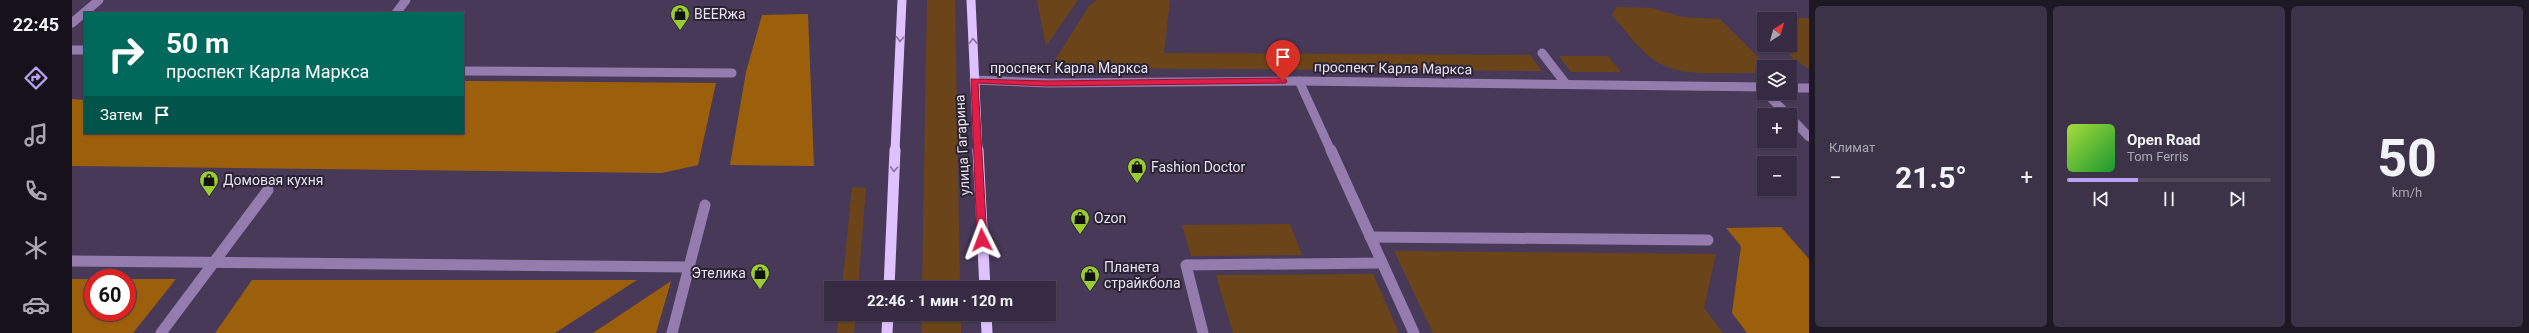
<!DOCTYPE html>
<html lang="ru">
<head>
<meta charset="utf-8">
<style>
	:root { --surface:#362b42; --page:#3d3349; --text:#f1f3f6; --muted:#aaa7b2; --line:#50475b; --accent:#bca0f2 }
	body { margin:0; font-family:Roboto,sans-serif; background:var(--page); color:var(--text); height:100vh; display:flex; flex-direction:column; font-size:15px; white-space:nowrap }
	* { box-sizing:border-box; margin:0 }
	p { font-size:13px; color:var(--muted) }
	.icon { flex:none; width:22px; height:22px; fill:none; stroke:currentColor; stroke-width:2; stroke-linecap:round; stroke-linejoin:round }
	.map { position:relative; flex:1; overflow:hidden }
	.sheet { display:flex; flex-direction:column; gap:6px; padding:6px; background:#1e1824; width:720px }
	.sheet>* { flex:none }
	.top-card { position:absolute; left:12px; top:12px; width:380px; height:122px; border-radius:0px; box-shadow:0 1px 3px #0004,0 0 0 1px var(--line); background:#00695c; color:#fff; overflow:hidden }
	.needle { width:26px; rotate:37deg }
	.fabs { position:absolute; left:1685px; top:12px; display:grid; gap:8px }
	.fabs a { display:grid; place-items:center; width:40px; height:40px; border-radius:0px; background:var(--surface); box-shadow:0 1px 3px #0004,0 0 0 1px var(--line); font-size:20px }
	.speed { position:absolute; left:12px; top:269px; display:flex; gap:8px; font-size:20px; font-weight:700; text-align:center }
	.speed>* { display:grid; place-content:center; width:52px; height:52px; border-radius:50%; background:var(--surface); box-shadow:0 1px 3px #0004,0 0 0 1px var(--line); line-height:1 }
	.speed .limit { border:6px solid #d22; background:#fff; color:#111 }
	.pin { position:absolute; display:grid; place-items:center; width:34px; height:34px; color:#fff; margin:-41px -17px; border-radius:50% 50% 50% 0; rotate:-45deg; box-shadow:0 0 4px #0007 }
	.pin .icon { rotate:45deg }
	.me { position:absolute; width:44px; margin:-22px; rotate:357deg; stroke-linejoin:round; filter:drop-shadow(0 0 3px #0008) }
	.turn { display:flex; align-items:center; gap:14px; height:84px; padding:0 16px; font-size:18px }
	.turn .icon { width:52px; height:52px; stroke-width:2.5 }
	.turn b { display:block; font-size:28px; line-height:34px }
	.then { display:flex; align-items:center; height:38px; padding:0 16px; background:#0003; gap:8px; font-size:15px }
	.big { font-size:30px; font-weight:700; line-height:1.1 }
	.sheet .card { flex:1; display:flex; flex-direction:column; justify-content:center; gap:6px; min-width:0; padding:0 14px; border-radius:6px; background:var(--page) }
	.sheet .dial { align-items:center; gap:0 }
	.dial b { font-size:52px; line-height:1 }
	.song { display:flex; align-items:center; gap:12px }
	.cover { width:48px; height:48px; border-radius:6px; background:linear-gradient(135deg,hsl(80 70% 55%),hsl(130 70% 35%)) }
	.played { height:4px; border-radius:2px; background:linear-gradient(90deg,var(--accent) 35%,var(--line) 35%) }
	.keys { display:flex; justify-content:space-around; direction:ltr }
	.heat { display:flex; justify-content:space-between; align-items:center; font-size:22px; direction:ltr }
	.sheet .tiles { flex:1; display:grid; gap:6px; grid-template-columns:repeat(3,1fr) }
	.trip { position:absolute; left:752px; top:281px; width:232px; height:40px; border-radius:0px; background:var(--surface); box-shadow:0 1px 3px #0004,0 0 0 1px var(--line); font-weight:700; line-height:40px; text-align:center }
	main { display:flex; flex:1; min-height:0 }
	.dock { display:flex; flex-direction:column; width:72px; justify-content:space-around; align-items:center; background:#16111a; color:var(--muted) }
	.dock .icon { width:28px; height:28px }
	.dock .selected { color:var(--accent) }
	.dock b { font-size:18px; color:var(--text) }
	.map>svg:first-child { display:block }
</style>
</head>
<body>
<main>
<nav class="dock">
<b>22:45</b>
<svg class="icon selected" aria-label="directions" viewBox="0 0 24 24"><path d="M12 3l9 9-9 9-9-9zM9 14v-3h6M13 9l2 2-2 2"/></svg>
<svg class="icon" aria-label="music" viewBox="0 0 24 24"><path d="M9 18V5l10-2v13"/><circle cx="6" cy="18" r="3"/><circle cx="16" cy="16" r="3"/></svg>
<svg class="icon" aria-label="phone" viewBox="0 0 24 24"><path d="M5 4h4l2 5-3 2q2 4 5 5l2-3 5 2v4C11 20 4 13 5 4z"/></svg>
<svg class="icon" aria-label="climate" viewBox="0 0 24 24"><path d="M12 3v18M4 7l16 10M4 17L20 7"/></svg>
<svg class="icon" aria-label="car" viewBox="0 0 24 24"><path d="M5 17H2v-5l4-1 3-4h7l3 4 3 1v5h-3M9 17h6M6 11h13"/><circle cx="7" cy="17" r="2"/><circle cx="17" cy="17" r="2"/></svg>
</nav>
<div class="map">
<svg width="1737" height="333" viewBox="0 0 1737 333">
	<rect width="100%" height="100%" fill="#483958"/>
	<!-- green -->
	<g fill="#6b4519">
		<polygon points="855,0 883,0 888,288 850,288"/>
		<polygon points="965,0 1006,0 974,46"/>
		<polygon points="1025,0 1098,0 1092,53 1458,55 1470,71 978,68 1017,6"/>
		<path d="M 1545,7 L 1579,8 L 1611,17 L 1648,19 L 1687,58 L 1683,73 C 1650,72 1607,79 1579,58 C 1565,47 1552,29 1540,15 Z"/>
		<polygon points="1690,18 1737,18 1737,69 1722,59 1708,45 1718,45 1718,19 1692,19 1692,29 1688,20"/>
		<polygon points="1487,56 1536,56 1549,72 1499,72"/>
		<polygon points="780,187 794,188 786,288 770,288"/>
		<polygon points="1218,224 1230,255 1119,256 1110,225"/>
		<polygon points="1322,251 1644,254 1632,308 1651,333 1361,333"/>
		<polygon points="1301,274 1327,333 1161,333 1144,275"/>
		<polygon points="767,314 784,314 782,333 765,333"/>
		<rect x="850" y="314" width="39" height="19"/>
	</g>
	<!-- forest -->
	<g fill="#9c5f0b">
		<polygon points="736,14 742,166 658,165 674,72 690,15"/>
		<polygon points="391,81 644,83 626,165 590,173 0,166 0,99 13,100 13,133 391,133"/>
		<polygon points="1709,227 1737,259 1737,333 1675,333 1660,313 1669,246 1654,228"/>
		<polygon points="0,279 21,279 21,312 55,312 55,279 104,279 61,333 0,333"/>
		<polygon points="180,280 565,280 483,333 143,333"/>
		<polygon points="599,281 584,333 521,333"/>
	</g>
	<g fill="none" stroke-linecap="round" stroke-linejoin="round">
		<!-- minor-far1 -->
		<g stroke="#947caf" stroke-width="9">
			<polyline points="324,13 334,0"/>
			<polyline points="0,23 27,0"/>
			<polyline points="0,50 13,50"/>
			<polyline points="1470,53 1494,84"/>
			<polyline points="391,71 660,73"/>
			<polyline points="902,80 976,83 1227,81 1692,87"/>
			<polyline points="1227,81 1259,151"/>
			<polyline points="1718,88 1737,88"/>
			<polyline points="1694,93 1716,115"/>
			<polyline points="1718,117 1737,137"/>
		</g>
		<!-- minor -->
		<g stroke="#947caf" stroke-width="11">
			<polyline points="1259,150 1342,333"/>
			<polyline points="1298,237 1636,240"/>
			<polyline points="0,261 617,267"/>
			<polyline points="89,333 196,190"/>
			<polyline points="600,333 633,205"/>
			<polyline points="1131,333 1114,265 1310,263"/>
		</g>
		<!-- major-far1 -->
		<g stroke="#dec1ff" stroke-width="9">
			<polyline points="899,0 906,151"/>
			<polyline points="823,151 830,0"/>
		</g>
		<!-- major -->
		<g stroke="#dec1ff" stroke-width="11">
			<polyline points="906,150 913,288"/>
			<polyline points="817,288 823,150"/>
			<polyline points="914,314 915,333"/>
			<polyline points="815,333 816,314"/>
		</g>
	</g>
	<!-- one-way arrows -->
	<defs><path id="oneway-chevron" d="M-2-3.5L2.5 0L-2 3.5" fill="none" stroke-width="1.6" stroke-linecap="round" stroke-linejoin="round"/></defs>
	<g stroke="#847298">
		<use href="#oneway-chevron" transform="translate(828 39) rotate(93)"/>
		<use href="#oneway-chevron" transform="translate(901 41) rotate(-92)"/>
		<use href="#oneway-chevron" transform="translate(822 169) rotate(93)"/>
	</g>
	<!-- route -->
	<polygon fill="#e11d48" stroke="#92132f" points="1211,78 1215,81 1214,83 976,86 906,83 915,240 910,244 905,240 899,79 976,81"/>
	<!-- icons -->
	<defs>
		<symbol id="shop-pin" viewBox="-11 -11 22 30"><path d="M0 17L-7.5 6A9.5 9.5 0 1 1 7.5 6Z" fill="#9bcb33" stroke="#2a2432"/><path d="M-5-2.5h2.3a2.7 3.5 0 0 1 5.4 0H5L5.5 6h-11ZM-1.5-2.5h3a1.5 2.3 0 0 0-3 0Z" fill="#111"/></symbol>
	</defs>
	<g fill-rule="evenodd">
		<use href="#shop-pin" x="597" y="3" width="22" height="30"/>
		<use href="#shop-pin" x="1054" y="156" width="22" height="30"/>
		<use href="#shop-pin" x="126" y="169" width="22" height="30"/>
		<use href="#shop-pin" x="997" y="207" width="22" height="30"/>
		<use href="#shop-pin" x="677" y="262" width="22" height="30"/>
		<use href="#shop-pin" x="1007" y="264" width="22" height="30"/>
	</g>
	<g text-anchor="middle" stroke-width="4" stroke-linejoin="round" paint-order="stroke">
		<!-- poi labels -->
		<g font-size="14" fill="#e9e0f4" stroke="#2a2432" text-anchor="start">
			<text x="622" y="19">BEERжа</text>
			<text x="1079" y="172">Fashion Doctor</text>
			<text x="151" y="185">Домовая кухня</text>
			<text x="1022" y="223">Ozon</text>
			<text x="1032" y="272">Планета<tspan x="1032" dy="16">страйкбола</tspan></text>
			<text x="674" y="278" text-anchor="end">Этелика</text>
		</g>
		<!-- street labels -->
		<g font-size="14" fill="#e9e0f4" stroke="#2a2432">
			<text x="997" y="73">проспект Карла Маркса</text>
			<text transform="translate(1321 68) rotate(1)" y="5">проспект Карла Маркса</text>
			<text transform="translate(890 145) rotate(-93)" y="5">улица Гагарина</text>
		</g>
	</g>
</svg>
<div class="fabs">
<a><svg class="needle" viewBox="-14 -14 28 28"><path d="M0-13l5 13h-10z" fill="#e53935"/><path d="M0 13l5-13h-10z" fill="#aaa7b2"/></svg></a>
<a><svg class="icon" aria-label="layers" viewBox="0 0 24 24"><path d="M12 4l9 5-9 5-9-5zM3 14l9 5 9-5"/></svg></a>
<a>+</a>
<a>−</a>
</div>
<div class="speed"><div class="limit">60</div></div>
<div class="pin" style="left:1211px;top:81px;background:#d93025"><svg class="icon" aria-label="arrive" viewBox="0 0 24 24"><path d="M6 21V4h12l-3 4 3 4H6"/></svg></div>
<svg class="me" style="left:910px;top:240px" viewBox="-20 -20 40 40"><path d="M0-17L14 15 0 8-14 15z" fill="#e11d48" stroke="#fff" stroke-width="4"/></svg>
<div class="trip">22:46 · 1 мин · 120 m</div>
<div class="top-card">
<div class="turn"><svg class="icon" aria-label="right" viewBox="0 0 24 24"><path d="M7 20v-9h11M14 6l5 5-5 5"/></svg><div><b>50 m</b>проспект Карла Маркса</div></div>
<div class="then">Затем<svg class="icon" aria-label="arrive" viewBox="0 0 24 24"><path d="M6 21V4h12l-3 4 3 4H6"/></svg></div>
</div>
</div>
<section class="sheet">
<div class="tiles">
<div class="card"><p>Климат</p>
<div class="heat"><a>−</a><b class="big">21.5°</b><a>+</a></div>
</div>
<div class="card">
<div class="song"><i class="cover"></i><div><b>Open Road</b><p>Tom Ferris</p></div></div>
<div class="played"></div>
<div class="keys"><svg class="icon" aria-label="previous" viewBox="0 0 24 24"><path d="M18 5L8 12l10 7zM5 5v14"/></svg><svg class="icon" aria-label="pause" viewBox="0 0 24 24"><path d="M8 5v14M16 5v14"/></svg><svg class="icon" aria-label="next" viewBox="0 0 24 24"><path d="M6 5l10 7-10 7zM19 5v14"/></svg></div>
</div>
<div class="card dial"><b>50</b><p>km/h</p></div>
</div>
</section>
</main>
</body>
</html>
